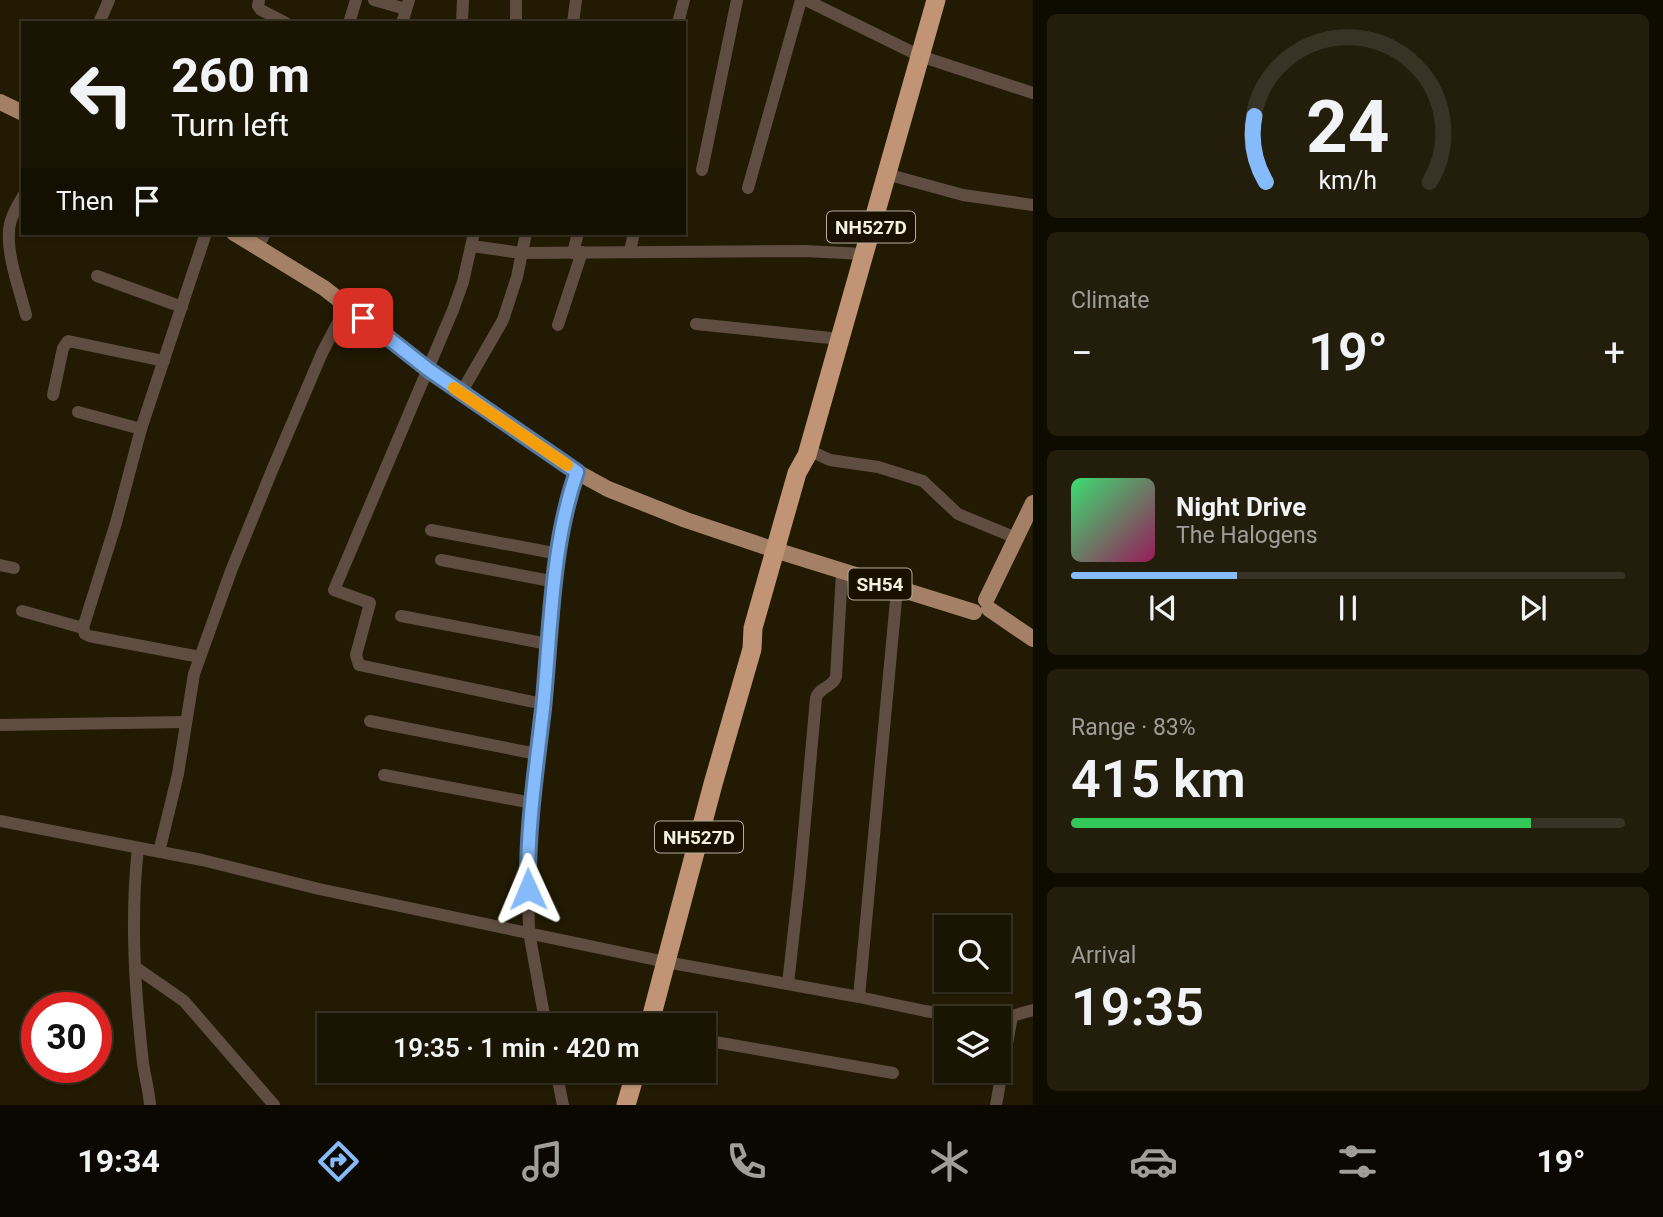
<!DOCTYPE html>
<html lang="en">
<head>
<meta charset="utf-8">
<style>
	:root { --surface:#1a1402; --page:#231d0c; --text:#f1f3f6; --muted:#9f9e99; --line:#383324; --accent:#85bbfb }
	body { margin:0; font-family:Roboto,sans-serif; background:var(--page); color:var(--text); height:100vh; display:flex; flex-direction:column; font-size:26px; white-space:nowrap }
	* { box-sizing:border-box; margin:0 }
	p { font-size:23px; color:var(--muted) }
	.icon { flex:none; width:38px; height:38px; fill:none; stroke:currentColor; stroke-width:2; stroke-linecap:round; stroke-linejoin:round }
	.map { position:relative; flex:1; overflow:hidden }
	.details { display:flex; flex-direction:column; gap:14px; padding:14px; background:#0e0b01; width:630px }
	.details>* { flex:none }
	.top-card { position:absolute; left:21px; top:21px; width:665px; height:214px; border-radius:0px; box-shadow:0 2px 5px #0004,0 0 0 2px var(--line); background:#1a1402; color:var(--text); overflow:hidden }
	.buttons { position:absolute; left:934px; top:915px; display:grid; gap:14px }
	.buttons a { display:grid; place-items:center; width:77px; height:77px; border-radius:0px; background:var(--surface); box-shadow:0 2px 5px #0004,0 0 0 2px var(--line); font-size:35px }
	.speed { position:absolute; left:21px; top:992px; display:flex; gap:14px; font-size:35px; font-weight:700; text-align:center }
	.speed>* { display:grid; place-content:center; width:91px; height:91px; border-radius:50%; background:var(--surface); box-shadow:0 2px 5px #0004,0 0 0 2px var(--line); line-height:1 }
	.speed .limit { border:10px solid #d22; background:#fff; color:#111 }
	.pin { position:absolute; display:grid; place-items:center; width:60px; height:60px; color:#fff; margin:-30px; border-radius:14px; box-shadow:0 4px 10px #0006 }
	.me { position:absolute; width:77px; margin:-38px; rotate:359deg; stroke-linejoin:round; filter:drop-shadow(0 0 5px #0008) }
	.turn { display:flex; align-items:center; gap:24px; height:147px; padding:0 35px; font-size:32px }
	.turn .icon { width:91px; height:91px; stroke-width:2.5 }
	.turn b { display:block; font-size:49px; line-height:60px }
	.then { display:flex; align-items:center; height:66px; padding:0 35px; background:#0003; gap:14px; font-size:26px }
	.big { font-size:52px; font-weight:600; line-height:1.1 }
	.details .widget { flex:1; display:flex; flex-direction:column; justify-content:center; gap:10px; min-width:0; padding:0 24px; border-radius:10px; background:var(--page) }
	.details .dial { align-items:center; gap:0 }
	.dial svg { height:182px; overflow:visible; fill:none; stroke:var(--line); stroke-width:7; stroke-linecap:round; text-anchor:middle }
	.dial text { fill:var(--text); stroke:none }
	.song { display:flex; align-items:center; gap:21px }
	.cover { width:84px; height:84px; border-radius:10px; background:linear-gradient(135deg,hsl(140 70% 55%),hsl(330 70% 35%)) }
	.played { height:7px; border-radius:4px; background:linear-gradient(90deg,var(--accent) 30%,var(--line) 30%) }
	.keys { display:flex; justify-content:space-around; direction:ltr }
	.heat { display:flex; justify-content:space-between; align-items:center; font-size:38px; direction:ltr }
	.charge { height:10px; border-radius:5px; background:linear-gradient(90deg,#34c759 83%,var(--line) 0) }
	.trip { position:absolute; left:317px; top:1013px; width:399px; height:70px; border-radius:0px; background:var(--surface); box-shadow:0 2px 5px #0004,0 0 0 2px var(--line); font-weight:600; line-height:70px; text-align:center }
	.menu { display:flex; height:112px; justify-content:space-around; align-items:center; background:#0a0801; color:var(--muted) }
	.menu .icon { width:49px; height:49px }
	.menu .current { color:var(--accent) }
	.menu b { font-size:32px; color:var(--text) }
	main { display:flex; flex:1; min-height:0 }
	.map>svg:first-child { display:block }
</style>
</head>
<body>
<main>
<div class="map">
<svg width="1033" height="1105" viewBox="0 0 1033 1105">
	<rect width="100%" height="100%" fill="#221a02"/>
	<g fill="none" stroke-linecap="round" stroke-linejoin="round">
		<!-- minor -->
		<g stroke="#5f4d41" stroke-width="12">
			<polyline points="259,0 258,6 261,10 286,23"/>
			<polyline points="374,0 406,9"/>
			<polyline points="806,0 920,56 1033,93"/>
			<polyline points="99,23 109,0"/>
			<polyline points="349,23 356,0"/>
			<polyline points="402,23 409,0"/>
			<polyline points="462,23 463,0"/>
			<polyline points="516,23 516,0"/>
			<polyline points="573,23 576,0"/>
			<polyline points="678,23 684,0"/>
			<polyline points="702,170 737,0"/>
			<polyline points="886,174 963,195 1033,205"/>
			<polyline points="748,188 801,0"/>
			<path d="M 23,196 C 17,207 9,219 9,232 C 7,256 20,291 26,315"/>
			<polyline points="474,233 463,282 453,310 334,590 370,603 356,655 359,665 543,704"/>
			<polyline points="472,246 521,253 805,251 864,254"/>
			<polyline points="258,247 265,233"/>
			<polyline points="630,251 634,233"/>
			<polyline points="573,253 578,233"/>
			<polyline points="97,276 182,307"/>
			<polyline points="696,324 840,339"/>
			<polyline points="558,325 582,252"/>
			<polyline points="461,393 503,320 517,277 526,233"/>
			<polyline points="53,395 63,348 68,341 164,361"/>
			<polyline points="78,412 141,429"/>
			<polyline points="808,450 830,460 878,467 923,481 958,514 1016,538"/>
			<polyline points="431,530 559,554"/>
			<polyline points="441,560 556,582"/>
			<polyline points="0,565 14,568"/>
			<polyline points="22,611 83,628"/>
			<polyline points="401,616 548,644"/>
			<polyline points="200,657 89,636 85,634 83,628 116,523 141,429 206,233"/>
			<polyline points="370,721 537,754"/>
			<polyline points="0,725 185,722"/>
			<polyline points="384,775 532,803"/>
			<polyline points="0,821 202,860 319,889 666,962 859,997 925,1011 971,1018 1012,1016 1033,1010"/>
			<path d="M 138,848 C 130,919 135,992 143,1063 C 145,1077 149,1091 150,1105"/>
			<polyline points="159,852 178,774 194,674 231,571 273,468 322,353 347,305"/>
			<polyline points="135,967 184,1001 274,1105"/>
			<path d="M 788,984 L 800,876 L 816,698 C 819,687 832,688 836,677 L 842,572"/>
			<polyline points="859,997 897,589"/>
			<polyline points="546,1026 529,932 527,845 556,582 568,497 577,472"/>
			<polyline points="704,1040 893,1073"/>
			<polyline points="556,1071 563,1105"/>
			<polyline points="996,1105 1012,1016"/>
		</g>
		<!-- major -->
		<g stroke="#a48066" stroke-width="16">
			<polyline points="0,102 23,113"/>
			<polyline points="234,233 324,288 429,370 577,472 608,489 686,520 775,550 974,612"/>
			<polyline points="986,600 1033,503"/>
			<polyline points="989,609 1033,639"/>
		</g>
		<!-- highway -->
		<g stroke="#c09475" stroke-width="19">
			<polyline points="649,1026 713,784 752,649 753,628 797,473 807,455 936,0"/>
			<polyline points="626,1105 636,1071"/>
		</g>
	</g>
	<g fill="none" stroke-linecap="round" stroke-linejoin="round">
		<defs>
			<path id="route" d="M 363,318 L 429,370 L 577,472 C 551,545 551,631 543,709 C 536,769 527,828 528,889"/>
		</defs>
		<!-- route casing -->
		<use href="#route" stroke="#567aa3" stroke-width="18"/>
		<!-- route -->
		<use href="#route" stroke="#85bbfb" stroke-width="12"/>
		<!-- slow -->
		<polyline stroke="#f59e0b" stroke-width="12" points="454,388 567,465"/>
	</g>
	<g text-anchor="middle" stroke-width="7" stroke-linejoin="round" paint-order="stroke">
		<!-- shield labels -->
		<g fill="#191000" stroke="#b3ad9e" stroke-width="2">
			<rect x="827" y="211.5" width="88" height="31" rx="5"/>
			<rect x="848.5" y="568.5" width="63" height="31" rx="5"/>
			<rect x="655" y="821.5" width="88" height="31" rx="5"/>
		</g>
		<g font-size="19" font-weight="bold" fill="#f5f0e1">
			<text x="871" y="234">NH527D</text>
			<text x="880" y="591">SH54</text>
			<text x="699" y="844">NH527D</text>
		</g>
	</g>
</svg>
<div class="buttons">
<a><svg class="icon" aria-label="search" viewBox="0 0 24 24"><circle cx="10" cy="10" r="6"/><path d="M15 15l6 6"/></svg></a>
<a><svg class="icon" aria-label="layers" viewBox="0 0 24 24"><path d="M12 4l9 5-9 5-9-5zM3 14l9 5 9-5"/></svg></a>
</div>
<div class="speed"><div class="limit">30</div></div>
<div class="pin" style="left:363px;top:318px;background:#d93025"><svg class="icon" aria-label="arrive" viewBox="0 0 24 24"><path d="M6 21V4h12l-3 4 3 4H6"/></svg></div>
<svg class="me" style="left:528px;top:889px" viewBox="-20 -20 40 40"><path d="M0-17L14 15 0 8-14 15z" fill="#85bbfb" stroke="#fff" stroke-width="4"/></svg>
<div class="trip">19:35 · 1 min · 420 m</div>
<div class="top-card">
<div class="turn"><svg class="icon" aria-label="left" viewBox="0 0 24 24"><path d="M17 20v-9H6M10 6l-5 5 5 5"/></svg><div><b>260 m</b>Turn left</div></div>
<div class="then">Then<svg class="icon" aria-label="arrive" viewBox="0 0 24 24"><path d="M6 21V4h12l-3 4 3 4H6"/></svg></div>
</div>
</div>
<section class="details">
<div class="widget dial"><svg viewBox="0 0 100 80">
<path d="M14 69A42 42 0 1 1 86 69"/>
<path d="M14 69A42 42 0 0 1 9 40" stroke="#85bbfb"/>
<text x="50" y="56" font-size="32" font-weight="700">24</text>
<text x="50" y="72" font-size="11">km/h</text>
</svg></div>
<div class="widget"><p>Climate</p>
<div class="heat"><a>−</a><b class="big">19°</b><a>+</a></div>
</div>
<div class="widget">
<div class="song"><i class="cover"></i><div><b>Night Drive</b><p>The Halogens</p></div></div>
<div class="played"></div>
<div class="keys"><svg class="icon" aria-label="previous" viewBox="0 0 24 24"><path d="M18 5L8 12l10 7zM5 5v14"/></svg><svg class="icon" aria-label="pause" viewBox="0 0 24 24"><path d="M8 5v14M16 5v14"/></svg><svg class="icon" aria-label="next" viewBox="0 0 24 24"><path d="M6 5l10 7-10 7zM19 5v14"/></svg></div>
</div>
<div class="widget"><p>Range · 83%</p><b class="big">415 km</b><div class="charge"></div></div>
<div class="widget"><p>Arrival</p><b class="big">19:35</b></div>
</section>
</main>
<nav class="menu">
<b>19:34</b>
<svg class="icon current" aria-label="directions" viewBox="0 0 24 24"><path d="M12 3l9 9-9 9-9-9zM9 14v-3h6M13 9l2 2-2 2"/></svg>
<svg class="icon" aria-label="music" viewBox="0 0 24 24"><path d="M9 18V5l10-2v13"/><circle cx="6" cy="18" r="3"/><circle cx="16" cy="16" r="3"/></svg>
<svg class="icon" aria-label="phone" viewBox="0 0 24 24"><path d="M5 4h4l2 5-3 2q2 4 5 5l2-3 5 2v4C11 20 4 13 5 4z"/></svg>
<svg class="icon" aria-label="climate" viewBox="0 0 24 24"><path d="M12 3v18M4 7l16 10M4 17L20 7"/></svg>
<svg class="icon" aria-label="car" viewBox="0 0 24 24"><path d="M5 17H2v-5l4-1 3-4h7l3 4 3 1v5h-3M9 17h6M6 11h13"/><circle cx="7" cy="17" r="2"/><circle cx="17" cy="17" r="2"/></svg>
<svg class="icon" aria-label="filters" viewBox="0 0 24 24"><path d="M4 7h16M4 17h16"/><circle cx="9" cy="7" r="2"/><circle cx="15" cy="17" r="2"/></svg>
<b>19°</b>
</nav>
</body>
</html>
